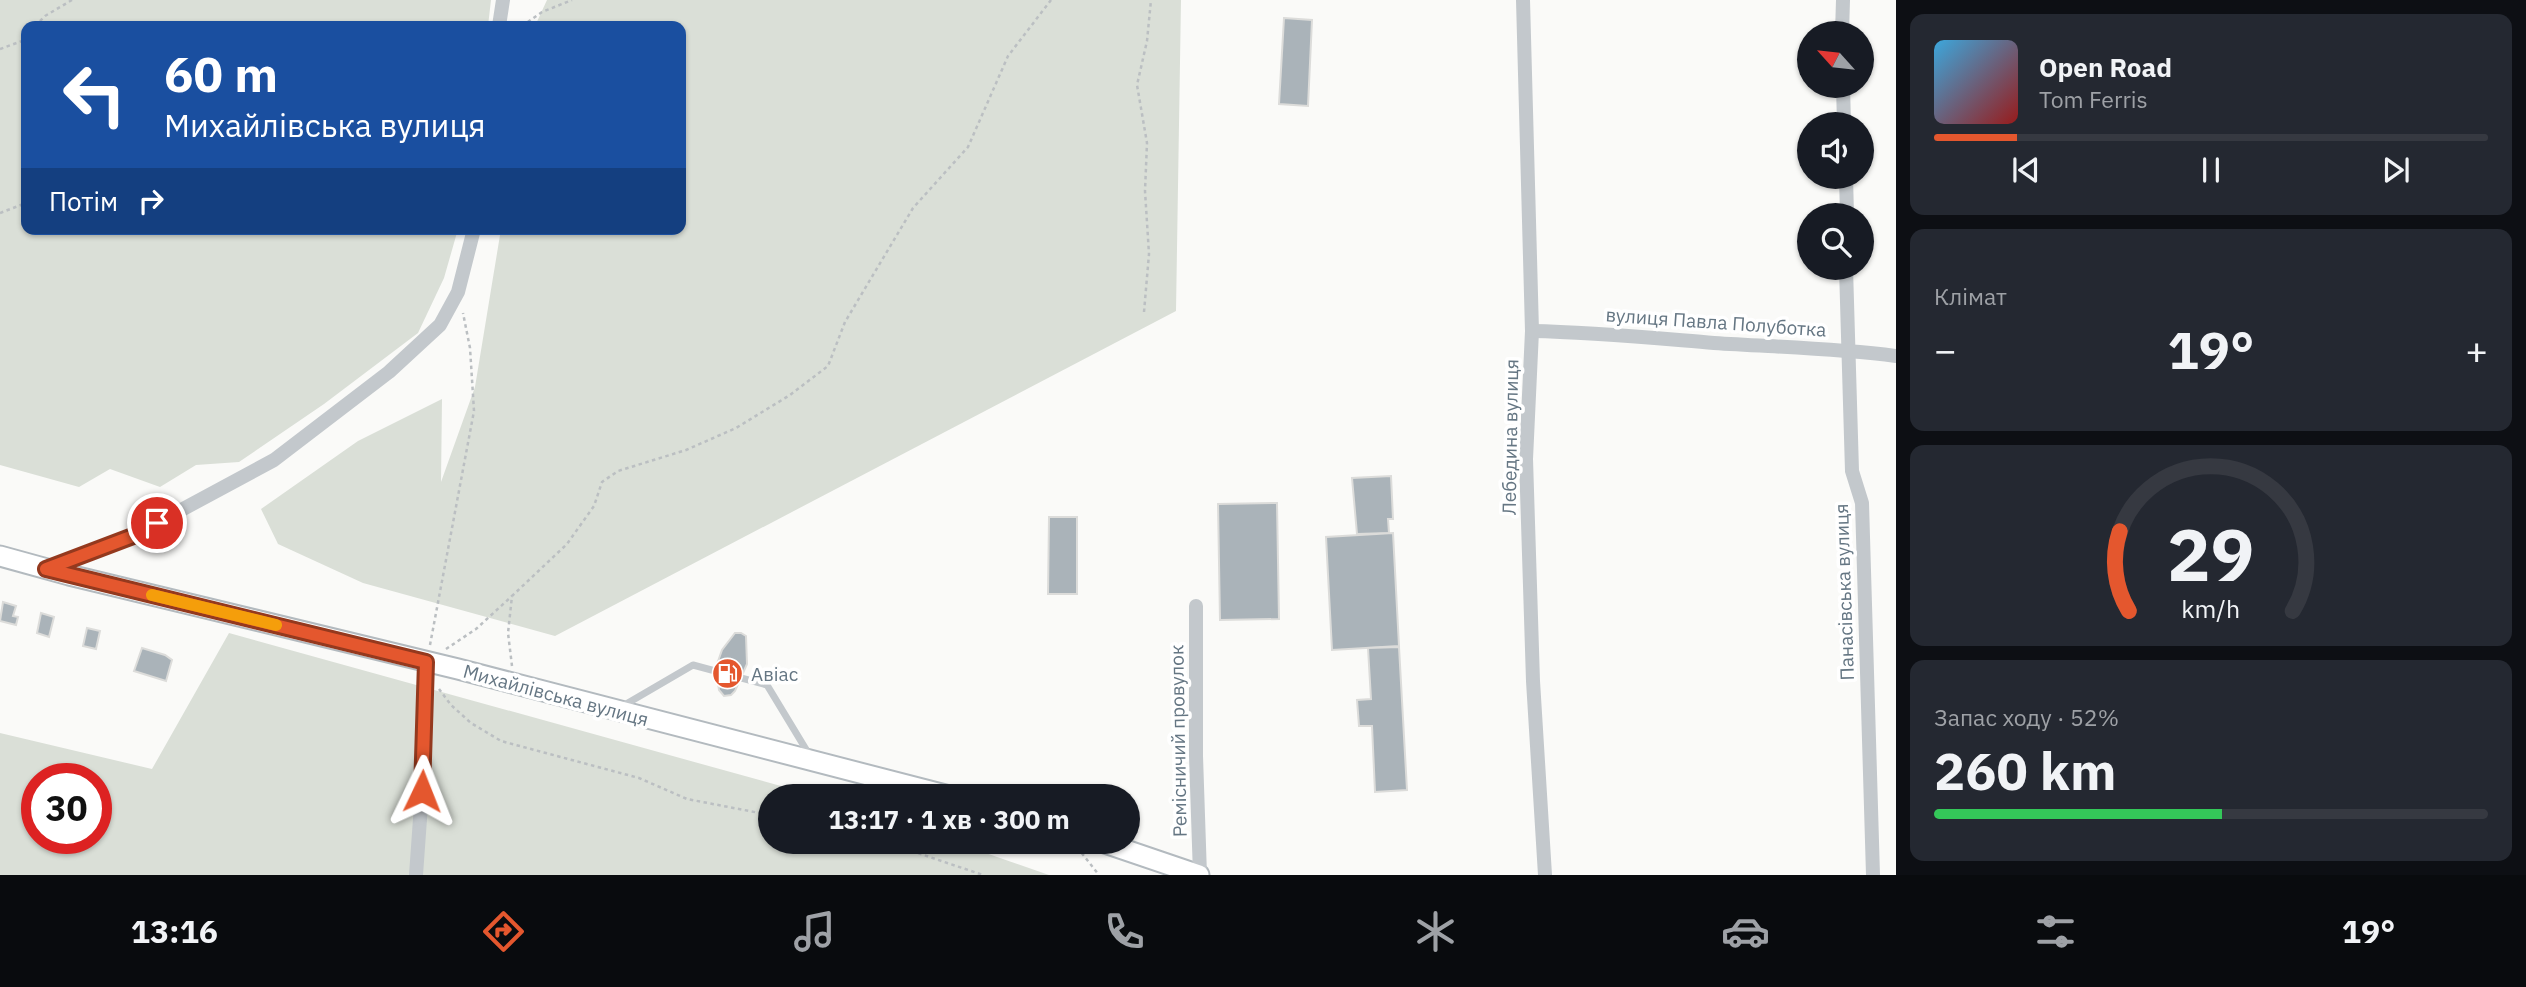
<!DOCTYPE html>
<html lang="uk">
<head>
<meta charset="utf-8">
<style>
	:root { --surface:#171b24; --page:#242831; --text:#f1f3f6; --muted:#9ea1a6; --line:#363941; --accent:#e4572e }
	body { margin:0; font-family:"IBM Plex Sans",sans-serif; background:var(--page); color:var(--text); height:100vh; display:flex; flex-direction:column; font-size:26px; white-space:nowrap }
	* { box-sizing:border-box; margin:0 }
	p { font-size:23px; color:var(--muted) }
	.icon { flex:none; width:38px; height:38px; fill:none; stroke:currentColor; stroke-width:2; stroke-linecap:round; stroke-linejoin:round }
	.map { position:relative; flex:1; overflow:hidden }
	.side { display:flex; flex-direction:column; gap:14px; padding:14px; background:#0d0f14; width:630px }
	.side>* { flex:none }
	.hud { position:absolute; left:21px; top:21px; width:665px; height:214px; border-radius:14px; box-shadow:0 2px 5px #0004; background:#1a4fa0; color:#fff; overflow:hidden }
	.needle { width:46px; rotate:297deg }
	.tools { position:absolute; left:1797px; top:21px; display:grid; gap:14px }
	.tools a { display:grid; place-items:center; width:77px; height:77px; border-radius:50%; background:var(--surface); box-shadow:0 2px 5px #0004; font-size:35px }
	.speed { position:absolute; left:21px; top:763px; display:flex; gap:14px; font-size:35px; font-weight:700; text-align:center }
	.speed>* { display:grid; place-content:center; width:91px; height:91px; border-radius:50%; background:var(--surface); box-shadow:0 2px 5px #0004; line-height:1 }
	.speed .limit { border:10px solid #d22; background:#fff; color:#111 }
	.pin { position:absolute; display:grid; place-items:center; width:60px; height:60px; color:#fff; margin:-30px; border:4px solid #fff; border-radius:50%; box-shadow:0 2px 7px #0007 }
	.me { position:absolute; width:77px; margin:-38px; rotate:2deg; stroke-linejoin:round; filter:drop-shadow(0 0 5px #0008) }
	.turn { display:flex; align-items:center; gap:24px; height:147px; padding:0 28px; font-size:32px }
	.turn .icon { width:91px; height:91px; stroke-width:2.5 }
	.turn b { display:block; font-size:49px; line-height:60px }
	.then { display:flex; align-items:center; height:66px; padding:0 28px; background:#0003; gap:14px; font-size:26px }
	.big { font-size:52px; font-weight:800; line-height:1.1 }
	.side .widget { flex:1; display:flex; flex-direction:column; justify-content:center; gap:10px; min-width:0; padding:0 24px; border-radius:14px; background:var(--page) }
	.side .dial { align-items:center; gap:0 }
	.dial svg { height:182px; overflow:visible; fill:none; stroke:var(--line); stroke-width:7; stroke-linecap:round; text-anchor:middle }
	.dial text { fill:var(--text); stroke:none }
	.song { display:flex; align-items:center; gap:21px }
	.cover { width:84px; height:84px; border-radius:10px; background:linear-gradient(135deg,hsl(200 70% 55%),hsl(0 70% 35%)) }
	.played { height:7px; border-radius:4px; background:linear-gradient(90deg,var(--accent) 15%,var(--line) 15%) }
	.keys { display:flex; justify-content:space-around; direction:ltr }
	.heat { display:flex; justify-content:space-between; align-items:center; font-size:38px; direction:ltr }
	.charge { height:10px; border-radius:5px; background:linear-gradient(90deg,#34c759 52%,var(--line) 0) }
	.trip { position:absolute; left:758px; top:784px; width:382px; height:70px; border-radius:35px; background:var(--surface); box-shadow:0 2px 5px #0004; font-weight:800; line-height:70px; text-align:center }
	.menu { display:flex; height:112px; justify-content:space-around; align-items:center; background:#090b0e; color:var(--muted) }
	.menu .icon { width:49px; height:49px }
	.menu .current { color:var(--accent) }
	.menu b { font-size:32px; color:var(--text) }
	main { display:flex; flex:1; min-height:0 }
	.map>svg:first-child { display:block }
</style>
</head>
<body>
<main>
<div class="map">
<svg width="1896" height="875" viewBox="0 0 1896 875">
	<rect width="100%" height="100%" fill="#fafaf8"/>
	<!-- green -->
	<g fill="#dadfd7" fill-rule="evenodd">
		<polygon points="0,0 491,0 488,26 26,26 26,229 458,229 444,278 418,333 324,404 239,462 196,465 160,487 110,469 79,487 0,465"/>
		<polygon points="547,0 1181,0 1176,311 555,636 363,583 278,544 261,509 358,441 442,399 441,482 475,387 501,229 681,229 681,26 535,26"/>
		<path d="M 229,633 L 817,796 L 770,796 L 770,842 L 954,842 L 1049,875 L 0,875 L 0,733 L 152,769 ZM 37,779 L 96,779 L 96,838 L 37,838 Z"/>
	</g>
	<!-- building -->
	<g fill="#aab3b9" stroke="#dcdcda" stroke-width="2">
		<polygon points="1284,18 1312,20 1308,106 1279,104"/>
		<polygon points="1391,476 1393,519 1388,519 1389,533 1357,534 1352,478"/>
		<polygon points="1277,503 1279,619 1220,620 1218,504"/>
		<polygon points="1049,517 1077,517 1077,594 1048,594"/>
		<polygon points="1393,533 1399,646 1332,650 1326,537"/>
		<polygon points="3,602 16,606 13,616 18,617 16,625 0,621"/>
		<polygon points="41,613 54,617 49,637 37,633"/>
		<polygon points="87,628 100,631 96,649 83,646"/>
		<polygon points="735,633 741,633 746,636 747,664 735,691 731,695 724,696 719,690 716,667 722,650"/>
		<polygon points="1399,647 1407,790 1375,792 1372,726 1359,726 1357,700 1371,699 1368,648"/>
		<polygon points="142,648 165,655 172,660 166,681 134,671"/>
	</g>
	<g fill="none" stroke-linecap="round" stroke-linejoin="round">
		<defs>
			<g id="secondary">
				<polyline points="0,556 69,575 458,669 949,796"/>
				<polyline points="1102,842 1199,875"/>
			</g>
		</defs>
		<!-- secondary casing -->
		<use href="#secondary" stroke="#b3babf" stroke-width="23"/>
		<!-- path -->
		<g stroke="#bbbfc2" stroke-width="2.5" stroke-dasharray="3.5 3.5" stroke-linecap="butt">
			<polyline points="35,26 45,16 72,0"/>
			<polyline points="522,26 542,12 572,0"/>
			<polyline points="0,49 22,41 26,36"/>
			<polyline points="0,213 26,203"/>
			<polyline points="1144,312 1149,254 1145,191 1147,143 1137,85 1147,41 1151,0"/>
			<polyline points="430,645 474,411 470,348 463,313"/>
			<polyline points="446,649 476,629 512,596"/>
			<polyline points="512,666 508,633 512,596 567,544 594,506 602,482 618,471 686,450 736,428 790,395 828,366 845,322 913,208 968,147 1008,56 1051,0"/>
			<polyline points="439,689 451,705 471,723 501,741 639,778 687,799 770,815"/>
			<polyline points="885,842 983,875"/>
			<polyline points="1073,842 1099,875"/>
		</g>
		<!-- lane -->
		<polyline stroke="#c3c8cc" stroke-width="7" points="621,707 693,665 767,685 810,756"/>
		<!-- street -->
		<g stroke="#c3c8cc" stroke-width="14">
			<polyline points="1523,0 1532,331 1526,459 1533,681 1545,875"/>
			<polyline points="499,26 503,0"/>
			<polyline points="1842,33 1843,0"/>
			<polyline points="1843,86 1844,124"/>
			<polyline points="1846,177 1847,215"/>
			<polyline points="1846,268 1852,471 1862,503 1873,875"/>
			<path d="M 1532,331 C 1593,332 1653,338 1714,343 C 1775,347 1835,348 1896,356"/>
			<polyline points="46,569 133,536 274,460 389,372 440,325 458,292 474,229"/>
			<polyline points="1196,606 1196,756 1200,875"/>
			<polyline points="416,875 422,791 426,662"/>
		</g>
		<!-- secondary -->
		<use href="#secondary" stroke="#fff" stroke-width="19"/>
	</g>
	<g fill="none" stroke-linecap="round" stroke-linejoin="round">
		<defs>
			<polyline id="route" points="157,523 133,536 46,569 426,662 422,791"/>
		</defs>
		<!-- route casing -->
		<use href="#route" stroke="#94391e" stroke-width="18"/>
		<!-- route -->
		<use href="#route" stroke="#e4572e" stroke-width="12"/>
		<!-- slow -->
		<polyline stroke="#f59e0b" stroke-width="12" points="152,595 276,625"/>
	</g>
	<!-- icons -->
	<defs>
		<symbol id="fuel-disc" viewBox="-11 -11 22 22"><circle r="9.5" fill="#e4572e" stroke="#fff"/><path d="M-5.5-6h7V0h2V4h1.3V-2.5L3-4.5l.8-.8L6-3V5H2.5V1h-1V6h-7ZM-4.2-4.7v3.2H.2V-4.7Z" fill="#fff"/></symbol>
	</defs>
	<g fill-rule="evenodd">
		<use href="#fuel-disc" x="710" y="656" width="35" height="35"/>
	</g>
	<g text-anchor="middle" stroke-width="7" stroke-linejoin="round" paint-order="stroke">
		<!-- street labels -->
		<g font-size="19" fill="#657683" stroke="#fff">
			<text transform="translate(1716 322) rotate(4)" y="7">вулиця Павла Полуботка</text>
			<text transform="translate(1510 437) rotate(-89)" y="7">Лебедина вулиця</text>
			<text transform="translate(1844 592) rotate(-92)" y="7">Панасівська вулиця</text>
			<text transform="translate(556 695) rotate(15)" y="7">Михайлівська вулиця</text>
			<text transform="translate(1178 741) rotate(-91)" y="7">Ремісничий провулок</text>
		</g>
		<!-- poi labels -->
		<g font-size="19" fill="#657683" stroke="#fff" text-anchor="start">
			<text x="751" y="681">Авіас</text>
		</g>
	</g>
</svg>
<div class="tools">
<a><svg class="needle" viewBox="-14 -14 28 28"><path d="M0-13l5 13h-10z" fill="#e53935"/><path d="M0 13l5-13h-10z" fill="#9ea1a6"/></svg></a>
<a><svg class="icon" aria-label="sound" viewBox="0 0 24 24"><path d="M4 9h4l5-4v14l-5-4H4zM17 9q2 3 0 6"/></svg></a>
<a><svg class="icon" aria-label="search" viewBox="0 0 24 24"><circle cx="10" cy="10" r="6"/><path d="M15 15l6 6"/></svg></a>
</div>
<div class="speed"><div class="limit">30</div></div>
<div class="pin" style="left:157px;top:523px;background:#d93025"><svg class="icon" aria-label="arrive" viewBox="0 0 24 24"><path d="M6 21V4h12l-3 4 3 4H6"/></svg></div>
<svg class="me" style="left:422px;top:791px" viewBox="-20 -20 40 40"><path d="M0-17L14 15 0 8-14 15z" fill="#e4572e" stroke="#fff" stroke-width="4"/></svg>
<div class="trip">13:17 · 1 хв · 300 m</div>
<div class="hud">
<div class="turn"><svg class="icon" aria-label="left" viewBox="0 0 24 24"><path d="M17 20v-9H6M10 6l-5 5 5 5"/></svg><div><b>60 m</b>Михайлівська вулиця</div></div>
<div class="then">Потім<svg class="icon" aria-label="right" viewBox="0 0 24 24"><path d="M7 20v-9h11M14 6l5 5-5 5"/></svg></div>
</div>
</div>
<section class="side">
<div class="widget">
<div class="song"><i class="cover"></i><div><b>Open Road</b><p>Tom Ferris</p></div></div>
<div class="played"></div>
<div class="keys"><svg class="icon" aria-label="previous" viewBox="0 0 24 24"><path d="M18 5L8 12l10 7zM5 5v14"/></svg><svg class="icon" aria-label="pause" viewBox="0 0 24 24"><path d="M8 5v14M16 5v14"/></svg><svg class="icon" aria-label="next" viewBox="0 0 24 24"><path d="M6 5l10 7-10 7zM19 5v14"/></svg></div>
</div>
<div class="widget"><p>Клімат</p>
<div class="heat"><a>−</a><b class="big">19°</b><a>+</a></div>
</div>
<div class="widget dial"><svg viewBox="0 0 100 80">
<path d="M14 69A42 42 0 1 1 86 69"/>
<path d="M14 69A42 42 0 0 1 10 34" stroke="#e4572e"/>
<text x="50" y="56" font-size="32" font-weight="700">29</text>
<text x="50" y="72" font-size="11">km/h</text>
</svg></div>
<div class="widget"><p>Запас ходу · 52%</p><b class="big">260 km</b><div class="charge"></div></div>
</section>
</main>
<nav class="menu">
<b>13:16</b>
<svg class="icon current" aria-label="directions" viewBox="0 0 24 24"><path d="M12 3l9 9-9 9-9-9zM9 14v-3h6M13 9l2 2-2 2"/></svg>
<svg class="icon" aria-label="music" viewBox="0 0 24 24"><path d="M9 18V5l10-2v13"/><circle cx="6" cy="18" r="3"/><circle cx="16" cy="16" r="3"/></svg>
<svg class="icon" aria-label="phone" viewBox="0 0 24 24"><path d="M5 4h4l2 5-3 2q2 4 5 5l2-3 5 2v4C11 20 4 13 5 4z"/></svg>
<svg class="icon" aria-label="climate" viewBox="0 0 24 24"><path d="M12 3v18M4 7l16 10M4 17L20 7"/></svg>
<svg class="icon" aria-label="car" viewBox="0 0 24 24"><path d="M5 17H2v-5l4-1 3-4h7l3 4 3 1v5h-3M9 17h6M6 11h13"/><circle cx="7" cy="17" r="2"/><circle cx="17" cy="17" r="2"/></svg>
<svg class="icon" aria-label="filters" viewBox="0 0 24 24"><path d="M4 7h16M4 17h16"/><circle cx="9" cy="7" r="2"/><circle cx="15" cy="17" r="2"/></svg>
<b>19°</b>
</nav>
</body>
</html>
